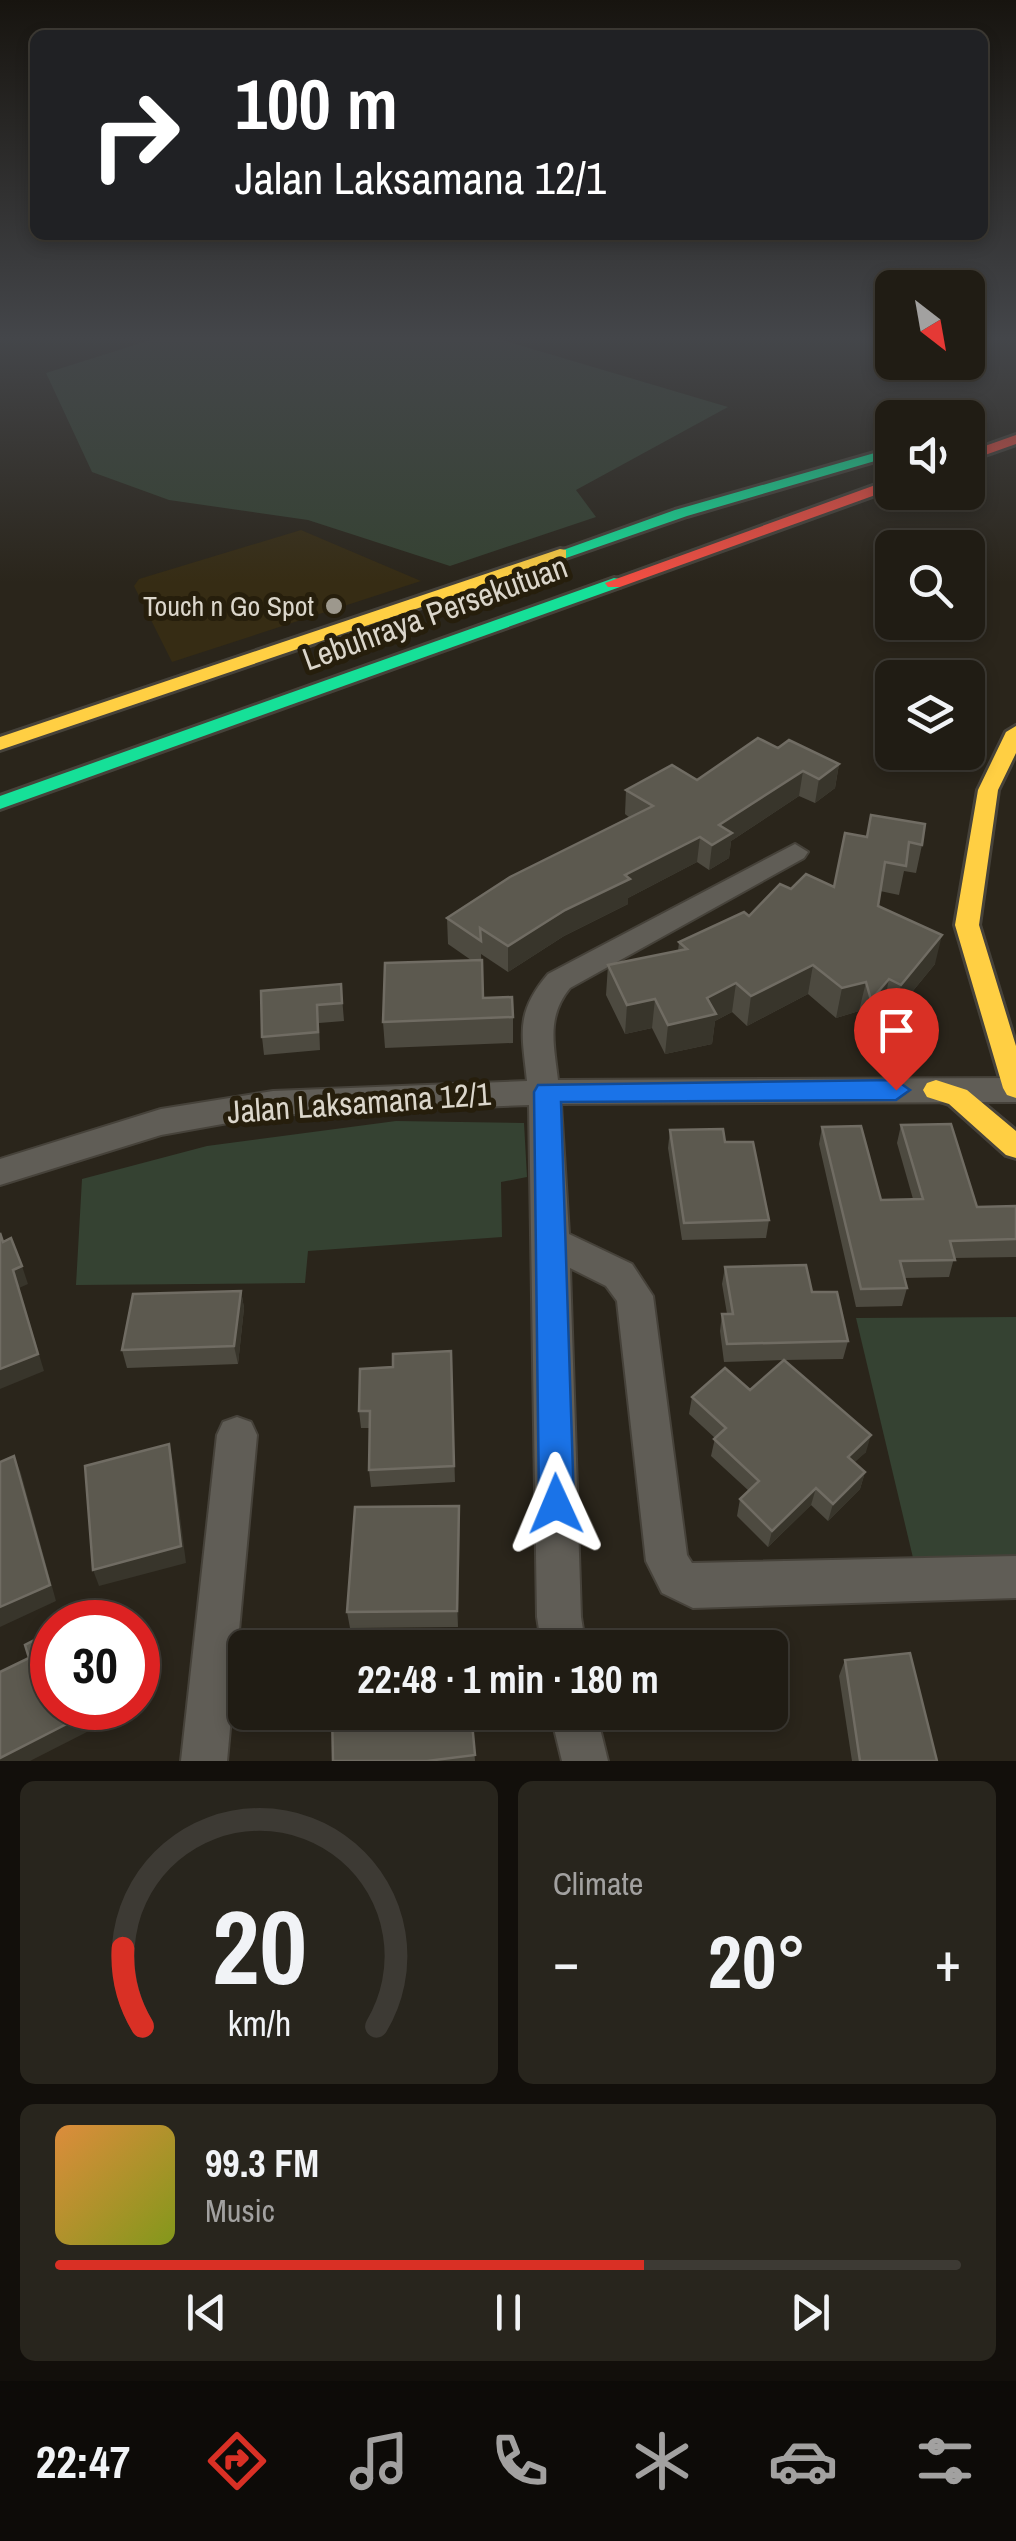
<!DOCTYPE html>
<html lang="en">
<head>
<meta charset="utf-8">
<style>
	:root { --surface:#201c14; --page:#28251d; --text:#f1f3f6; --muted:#a2a1a0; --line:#3d3a34; --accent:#d93025 }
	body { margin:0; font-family:"Archivo Narrow",sans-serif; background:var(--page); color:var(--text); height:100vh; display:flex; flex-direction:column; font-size:38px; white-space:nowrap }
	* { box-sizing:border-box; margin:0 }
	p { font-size:32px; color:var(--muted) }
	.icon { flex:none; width:55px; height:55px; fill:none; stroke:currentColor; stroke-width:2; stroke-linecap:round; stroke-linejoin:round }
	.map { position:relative; height:1761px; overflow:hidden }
	.details { display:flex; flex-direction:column; gap:20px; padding:20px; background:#120f0b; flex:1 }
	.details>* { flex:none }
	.guide { position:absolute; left:30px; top:30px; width:958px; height:210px; border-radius:15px; box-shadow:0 5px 15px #0003,0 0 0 2px var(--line); background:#202124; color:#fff; overflow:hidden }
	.needle { width:65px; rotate:149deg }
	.controls { position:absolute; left:875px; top:270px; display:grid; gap:20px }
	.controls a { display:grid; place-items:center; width:110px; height:110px; border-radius:15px; background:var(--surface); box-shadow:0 5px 15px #0003,0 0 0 2px var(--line); font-size:50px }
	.speed { position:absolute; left:30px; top:1600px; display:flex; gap:20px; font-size:50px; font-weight:700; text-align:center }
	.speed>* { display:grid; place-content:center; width:130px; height:130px; border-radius:50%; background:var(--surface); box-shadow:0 5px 15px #0003,0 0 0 2px var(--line); line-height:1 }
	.speed .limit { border:15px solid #d22; background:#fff; color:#111 }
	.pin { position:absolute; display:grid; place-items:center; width:85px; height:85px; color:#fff; margin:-102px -42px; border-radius:50% 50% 50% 0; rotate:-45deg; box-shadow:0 0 10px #0007 }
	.pin .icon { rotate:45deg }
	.me { position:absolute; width:110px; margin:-55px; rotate:359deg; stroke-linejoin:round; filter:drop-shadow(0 0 8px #0008) }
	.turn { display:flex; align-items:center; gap:35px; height:210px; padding:0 40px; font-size:45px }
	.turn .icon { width:130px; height:130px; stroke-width:2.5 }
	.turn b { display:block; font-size:70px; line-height:85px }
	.big { font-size:75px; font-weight:700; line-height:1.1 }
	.details .tile { flex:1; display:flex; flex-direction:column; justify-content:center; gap:15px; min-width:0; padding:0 35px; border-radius:15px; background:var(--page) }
	.details .dial { align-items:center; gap:0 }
	.dial svg { height:260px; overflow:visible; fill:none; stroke:var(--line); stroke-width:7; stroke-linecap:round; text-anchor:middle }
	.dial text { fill:var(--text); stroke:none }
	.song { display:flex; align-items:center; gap:30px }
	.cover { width:120px; height:120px; border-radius:15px; background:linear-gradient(135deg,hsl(30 70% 55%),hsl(70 70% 35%)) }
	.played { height:10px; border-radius:5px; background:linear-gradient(90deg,var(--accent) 65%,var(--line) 65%) }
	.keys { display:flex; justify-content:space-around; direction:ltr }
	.heat { display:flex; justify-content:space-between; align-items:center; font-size:55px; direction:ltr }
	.details .tiles { flex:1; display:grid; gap:20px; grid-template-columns:1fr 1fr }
	.tile:last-child { grid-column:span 2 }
	.trip { position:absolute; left:228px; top:1630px; width:560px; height:100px; border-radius:15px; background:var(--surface); box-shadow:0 5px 15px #0003,0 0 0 2px var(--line); font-weight:700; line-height:100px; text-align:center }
	.tabs { display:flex; height:160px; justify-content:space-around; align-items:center; background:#0d0b08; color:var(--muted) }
	.tabs .icon { width:70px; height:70px }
	.tabs .selected { color:var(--accent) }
	.tabs b { font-size:45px; color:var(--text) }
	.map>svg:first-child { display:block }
</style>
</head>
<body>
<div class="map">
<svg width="1016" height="1761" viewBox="0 0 1016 1761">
	<rect width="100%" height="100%" fill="#2a251b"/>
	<!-- built -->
	<polygon fill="#362c14" points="301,530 421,581 172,662 134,586 139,579"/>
	<!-- green -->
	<g fill="#354232">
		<polygon points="163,336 489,336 728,407 576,490 596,517 450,566 308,520 169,500 92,472 46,373"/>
		<polygon points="396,1121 524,1123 527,1177 501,1182 502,1237 308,1251 305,1283 76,1285 82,1179 207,1146"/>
		<polygon points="1016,1317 1016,1555 914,1562 856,1318"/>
	</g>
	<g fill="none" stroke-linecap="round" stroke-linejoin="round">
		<defs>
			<g id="street">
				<path d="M 795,844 L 808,852 L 804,858 L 570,988 C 546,1017 554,1045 558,1080 L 1016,1078 L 1016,1102 L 561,1104 L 569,1234 L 632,1264 L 653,1296 L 687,1555 L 692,1563 L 1016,1556 L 1016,1598 L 693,1608 L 662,1593 L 646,1561 L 617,1301 L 606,1286 L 570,1268 L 581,1617 L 586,1648 L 542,1648 L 537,1617 L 529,1105 L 273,1115 L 161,1135 L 0,1185 L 0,1159 L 161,1109 L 273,1091 L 527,1081 C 522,1033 515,1013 548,974 Z"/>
				<polygon points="237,1417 251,1422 257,1435 227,1761 181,1761 217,1435 223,1422"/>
				<polygon points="550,1712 596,1712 608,1761 562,1761"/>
			</g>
			<g id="fast">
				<polygon points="892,448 892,456 687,516 566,558 560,559 552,554 675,510"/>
				<polygon points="614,578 620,579 620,587 0,809 0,796"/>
			</g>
			<g id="slow">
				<polygon points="560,549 566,550 566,558 0,750 0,737"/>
				<polygon points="1016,726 1016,753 998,790 979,925 1016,1046 1016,1098 1007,1095 1003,1088 955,925 978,790 1006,732"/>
				<polygon points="936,1080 967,1090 1016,1131 1016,1158 1006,1155 949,1104 927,1097 923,1090 927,1083"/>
			</g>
			<g id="jam">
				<polygon points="1016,435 1016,444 968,461 968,452"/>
				<polygon points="892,479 892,489 620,587 608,587 605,583"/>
			</g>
		</defs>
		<!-- street casing -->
		<use href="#street" stroke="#46423a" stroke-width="4"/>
		<!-- fast casing -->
		<use href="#fast" stroke="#46423a" stroke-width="6"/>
		<!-- slow casing -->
		<use href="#slow" stroke="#46423a" stroke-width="6"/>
		<!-- jam casing -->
		<use href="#jam" stroke="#46423a" stroke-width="6"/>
		<!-- street -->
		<use href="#street" fill="#605d56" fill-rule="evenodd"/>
		<!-- fast -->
		<use href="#fast" fill="#16e098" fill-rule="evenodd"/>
		<!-- slow -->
		<use href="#slow" fill="#ffcf43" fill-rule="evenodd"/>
		<!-- jam -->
		<use href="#jam" fill="#f24e42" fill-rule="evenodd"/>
	</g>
	<!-- wall -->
	<g fill="#4d4a40">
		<polygon points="778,748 839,764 835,788 815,803 799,796 731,841 729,858 709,870 697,862 628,898 628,904 564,936 508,972 481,954 483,998 513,1017 513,1043 385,1048 383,1022 471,960 448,944 447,918 630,818 625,814 626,790 697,780"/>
		<polygon points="845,833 922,845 916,873 904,871 899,895 880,891 878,906 935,964 894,1014 883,1008 865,1029 859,1011 836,1018 808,994 747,1026 732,1012 715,1021 712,1044 665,1054 652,1028 625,1034 606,995 608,965 678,951 679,942 749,916 791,889 834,887"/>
		<polygon points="341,984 344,1021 319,1023 320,1050 264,1055 262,1037"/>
		<polygon points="901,1125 977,1207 1016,1206 1016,1257 954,1258 949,1277 904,1278 907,1288 902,1306 856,1307 819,1144 822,1127 881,1200 913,1199 897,1143"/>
		<polygon points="670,1130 725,1142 769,1220 766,1238 682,1240 668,1148"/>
		<polygon points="725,1267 812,1292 848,1341 843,1359 785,1360 866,1452 854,1462 865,1472 860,1489 828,1521 811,1505 768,1547 737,1516 740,1499 749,1491 711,1456 715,1438 689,1414 692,1397 750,1390 784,1360 724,1362 720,1331 722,1314 727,1314 722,1284"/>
		<polygon points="241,1291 244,1308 238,1364 127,1368 122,1350"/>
		<polygon points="451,1351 455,1482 371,1487 369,1470 370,1428 361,1428 359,1411"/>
		<polygon points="459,1506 458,1627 350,1628 347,1612"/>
		<polygon points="845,1660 937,1761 852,1761 839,1676"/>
		<polygon points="471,1712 475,1761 333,1761"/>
	</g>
	<!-- shaded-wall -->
	<g fill="#38352b">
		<polygon points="839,764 835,788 815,803 819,779"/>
		<polygon points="803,771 799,796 731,841 729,858 709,870 712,845 719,825"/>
		<polygon points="700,837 697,862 628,898 628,904 564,936 508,972 508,946 625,875"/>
		<polygon points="942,935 935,964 894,1014 901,985"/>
		<polygon points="813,965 808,994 747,1026 751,996"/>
		<polygon points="889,979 883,1008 865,1029 871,1000"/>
		<polygon points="866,982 859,1011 836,1018 842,988"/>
		<polygon points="736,983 732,1012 715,1021 712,1044 665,1054 668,1025 707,998"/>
		<polygon points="655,999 652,1028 625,1034 627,1005"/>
		<polygon points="22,1266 28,1284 19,1288 44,1371 0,1389 0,1369 13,1270"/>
		<polygon points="241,1291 244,1308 238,1364 234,1346"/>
		<polygon points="871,1435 866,1452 843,1473 848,1457"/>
		<polygon points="169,1444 173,1461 186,1563 99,1586 93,1570"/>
		<polygon points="14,1456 21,1473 56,1601 0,1627 0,1607"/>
		<polygon points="865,1472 860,1489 828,1521 833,1504"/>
		<polygon points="816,1488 811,1505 768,1547 772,1531"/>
		<polygon points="459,1506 460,1522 458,1627 457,1611"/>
		<polygon points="98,1708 134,1708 30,1761 0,1761 0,1758"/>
	</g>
	<!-- building -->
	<g fill="#5c594f" stroke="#706c63" stroke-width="2.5">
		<polygon points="758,738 778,748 789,740 839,764 819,779 803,771 719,825 732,833 712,845 700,837 625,875 630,879 565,910 508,946 480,928 481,941 447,918 510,877 653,806 626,790 672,765 697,780"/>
		<polygon points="871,815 925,824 922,845 909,842 906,866 885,862 878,906 942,935 901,985 889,979 871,1000 866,982 842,988 813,965 751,996 736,983 707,998 716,1014 668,1025 655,999 627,1005 608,965 687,949 679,942 744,912 749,916 780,884 791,889 806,874 834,887 845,833 867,837"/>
		<polygon points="482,960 483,998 512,997 513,1017 383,1022 385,963"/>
		<polygon points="341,984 342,1003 317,1005 318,1032 262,1037 261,991"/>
		<polygon points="951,1124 977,1207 1016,1206 1016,1239 950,1241 955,1260 900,1261 907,1288 861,1289 822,1127 861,1126 881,1200 923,1199 901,1125"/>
		<polygon points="723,1129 725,1142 753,1142 769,1220 684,1223 670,1130"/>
		<polygon points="0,1233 3,1242 11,1238 22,1266 13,1270 38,1354 0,1369"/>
		<polygon points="806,1265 812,1292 837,1292 848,1341 727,1344 722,1314 733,1314 725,1267"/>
		<polygon points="241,1291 234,1346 122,1350 133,1294"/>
		<polygon points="451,1351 454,1466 369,1470 370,1411 359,1411 360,1369 393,1367 393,1354"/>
		<polygon points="784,1360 871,1435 848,1457 865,1472 833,1504 816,1488 772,1531 740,1499 759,1481 714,1439 726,1428 692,1397 725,1368 750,1390"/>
		<polygon points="169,1444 181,1546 93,1570 85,1466"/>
		<polygon points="14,1456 50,1585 0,1607 0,1462"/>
		<polygon points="459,1506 457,1611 347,1612 355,1507"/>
		<polygon points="109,1604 114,1622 70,1622"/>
		<polygon points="52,1631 52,1708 98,1708 0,1758 0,1672 29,1658 25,1645"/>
		<polygon points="440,1642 441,1648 400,1648"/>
		<polygon points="910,1653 937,1761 860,1761 845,1660"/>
		<polygon points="332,1712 471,1712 475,1755 427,1761 333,1761"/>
	</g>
	<!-- sky -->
	<linearGradient id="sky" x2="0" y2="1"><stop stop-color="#17140f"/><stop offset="0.58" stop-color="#44464a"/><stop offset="1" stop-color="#44464a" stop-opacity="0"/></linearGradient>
	<rect width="1016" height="583" fill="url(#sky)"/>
	<!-- route -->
	<polygon fill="#1a73e8" stroke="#114b97" stroke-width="2.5" points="896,1080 910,1090 896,1100 561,1102 574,1504 569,1516 556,1521 544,1516 539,1504 534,1092 538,1085"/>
	<!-- markers -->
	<circle fill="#9d988d" stroke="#261e0c" stroke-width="4" cx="334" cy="606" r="10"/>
	<g text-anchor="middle" stroke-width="10" stroke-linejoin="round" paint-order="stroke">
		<!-- far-poi labels -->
		<g font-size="28" fill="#dbd6cb" stroke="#261e0c" text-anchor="end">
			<text x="314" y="616">Touch n Go Spot</text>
		</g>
		<!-- street labels -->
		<g font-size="32" fill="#dbd6cb" stroke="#261e0c">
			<text transform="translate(435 613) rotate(-20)" y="11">Lebuhraya Persekutuan</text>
			<text transform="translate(359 1103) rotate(-4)" y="11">Jalan Laksamana 12/1</text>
		</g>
	</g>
</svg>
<div class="controls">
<a><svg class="needle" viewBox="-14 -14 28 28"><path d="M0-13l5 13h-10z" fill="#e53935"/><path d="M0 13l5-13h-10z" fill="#a2a1a0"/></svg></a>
<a><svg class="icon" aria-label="sound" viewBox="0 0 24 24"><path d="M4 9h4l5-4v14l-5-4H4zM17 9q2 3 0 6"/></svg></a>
<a><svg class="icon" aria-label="search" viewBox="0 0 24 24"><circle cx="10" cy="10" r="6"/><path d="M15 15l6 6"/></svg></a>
<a><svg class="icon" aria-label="layers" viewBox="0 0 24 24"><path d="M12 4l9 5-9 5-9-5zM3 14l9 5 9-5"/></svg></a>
</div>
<div class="speed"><div class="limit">30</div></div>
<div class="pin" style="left:896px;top:1090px;background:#d93025"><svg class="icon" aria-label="arrive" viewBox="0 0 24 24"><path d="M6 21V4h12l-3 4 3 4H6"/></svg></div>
<svg class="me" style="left:556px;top:1504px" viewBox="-20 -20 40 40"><path d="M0-17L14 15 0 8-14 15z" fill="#1a73e8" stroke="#fff" stroke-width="4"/></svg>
<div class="trip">22:48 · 1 min · 180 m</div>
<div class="guide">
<div class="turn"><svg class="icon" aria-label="right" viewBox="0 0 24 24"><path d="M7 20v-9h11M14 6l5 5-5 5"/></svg><div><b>100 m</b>Jalan Laksamana 12/1</div></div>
</div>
</div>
<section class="details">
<div class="tiles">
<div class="tile dial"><svg viewBox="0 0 100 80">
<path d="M14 69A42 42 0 1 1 86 69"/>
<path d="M14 69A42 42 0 0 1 8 45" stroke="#d93025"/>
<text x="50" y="56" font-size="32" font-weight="700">20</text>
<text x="50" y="72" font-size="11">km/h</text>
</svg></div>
<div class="tile"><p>Climate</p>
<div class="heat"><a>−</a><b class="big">20°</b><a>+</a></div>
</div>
<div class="tile">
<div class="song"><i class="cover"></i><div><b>99.3 FM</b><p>Music</p></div></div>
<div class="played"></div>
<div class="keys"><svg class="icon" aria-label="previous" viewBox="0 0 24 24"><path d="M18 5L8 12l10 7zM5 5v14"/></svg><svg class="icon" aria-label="pause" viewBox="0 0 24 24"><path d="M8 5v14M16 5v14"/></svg><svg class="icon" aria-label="next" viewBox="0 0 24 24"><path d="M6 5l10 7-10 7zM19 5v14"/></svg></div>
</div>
</div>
</section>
<nav class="tabs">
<b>22:47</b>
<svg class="icon selected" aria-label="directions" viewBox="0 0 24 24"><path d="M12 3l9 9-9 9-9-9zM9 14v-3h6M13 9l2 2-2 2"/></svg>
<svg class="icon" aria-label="music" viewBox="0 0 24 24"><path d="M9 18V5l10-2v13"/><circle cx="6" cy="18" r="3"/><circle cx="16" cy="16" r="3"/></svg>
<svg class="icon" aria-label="phone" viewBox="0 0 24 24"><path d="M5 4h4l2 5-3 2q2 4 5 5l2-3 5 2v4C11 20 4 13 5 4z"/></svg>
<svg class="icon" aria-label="climate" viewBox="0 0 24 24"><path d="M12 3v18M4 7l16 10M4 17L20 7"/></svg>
<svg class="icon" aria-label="car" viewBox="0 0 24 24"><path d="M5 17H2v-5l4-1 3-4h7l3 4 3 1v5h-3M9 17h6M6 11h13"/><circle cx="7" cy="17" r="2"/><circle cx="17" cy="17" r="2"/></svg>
<svg class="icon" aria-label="filters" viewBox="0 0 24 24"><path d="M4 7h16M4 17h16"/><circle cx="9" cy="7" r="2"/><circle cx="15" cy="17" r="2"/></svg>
</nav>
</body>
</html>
